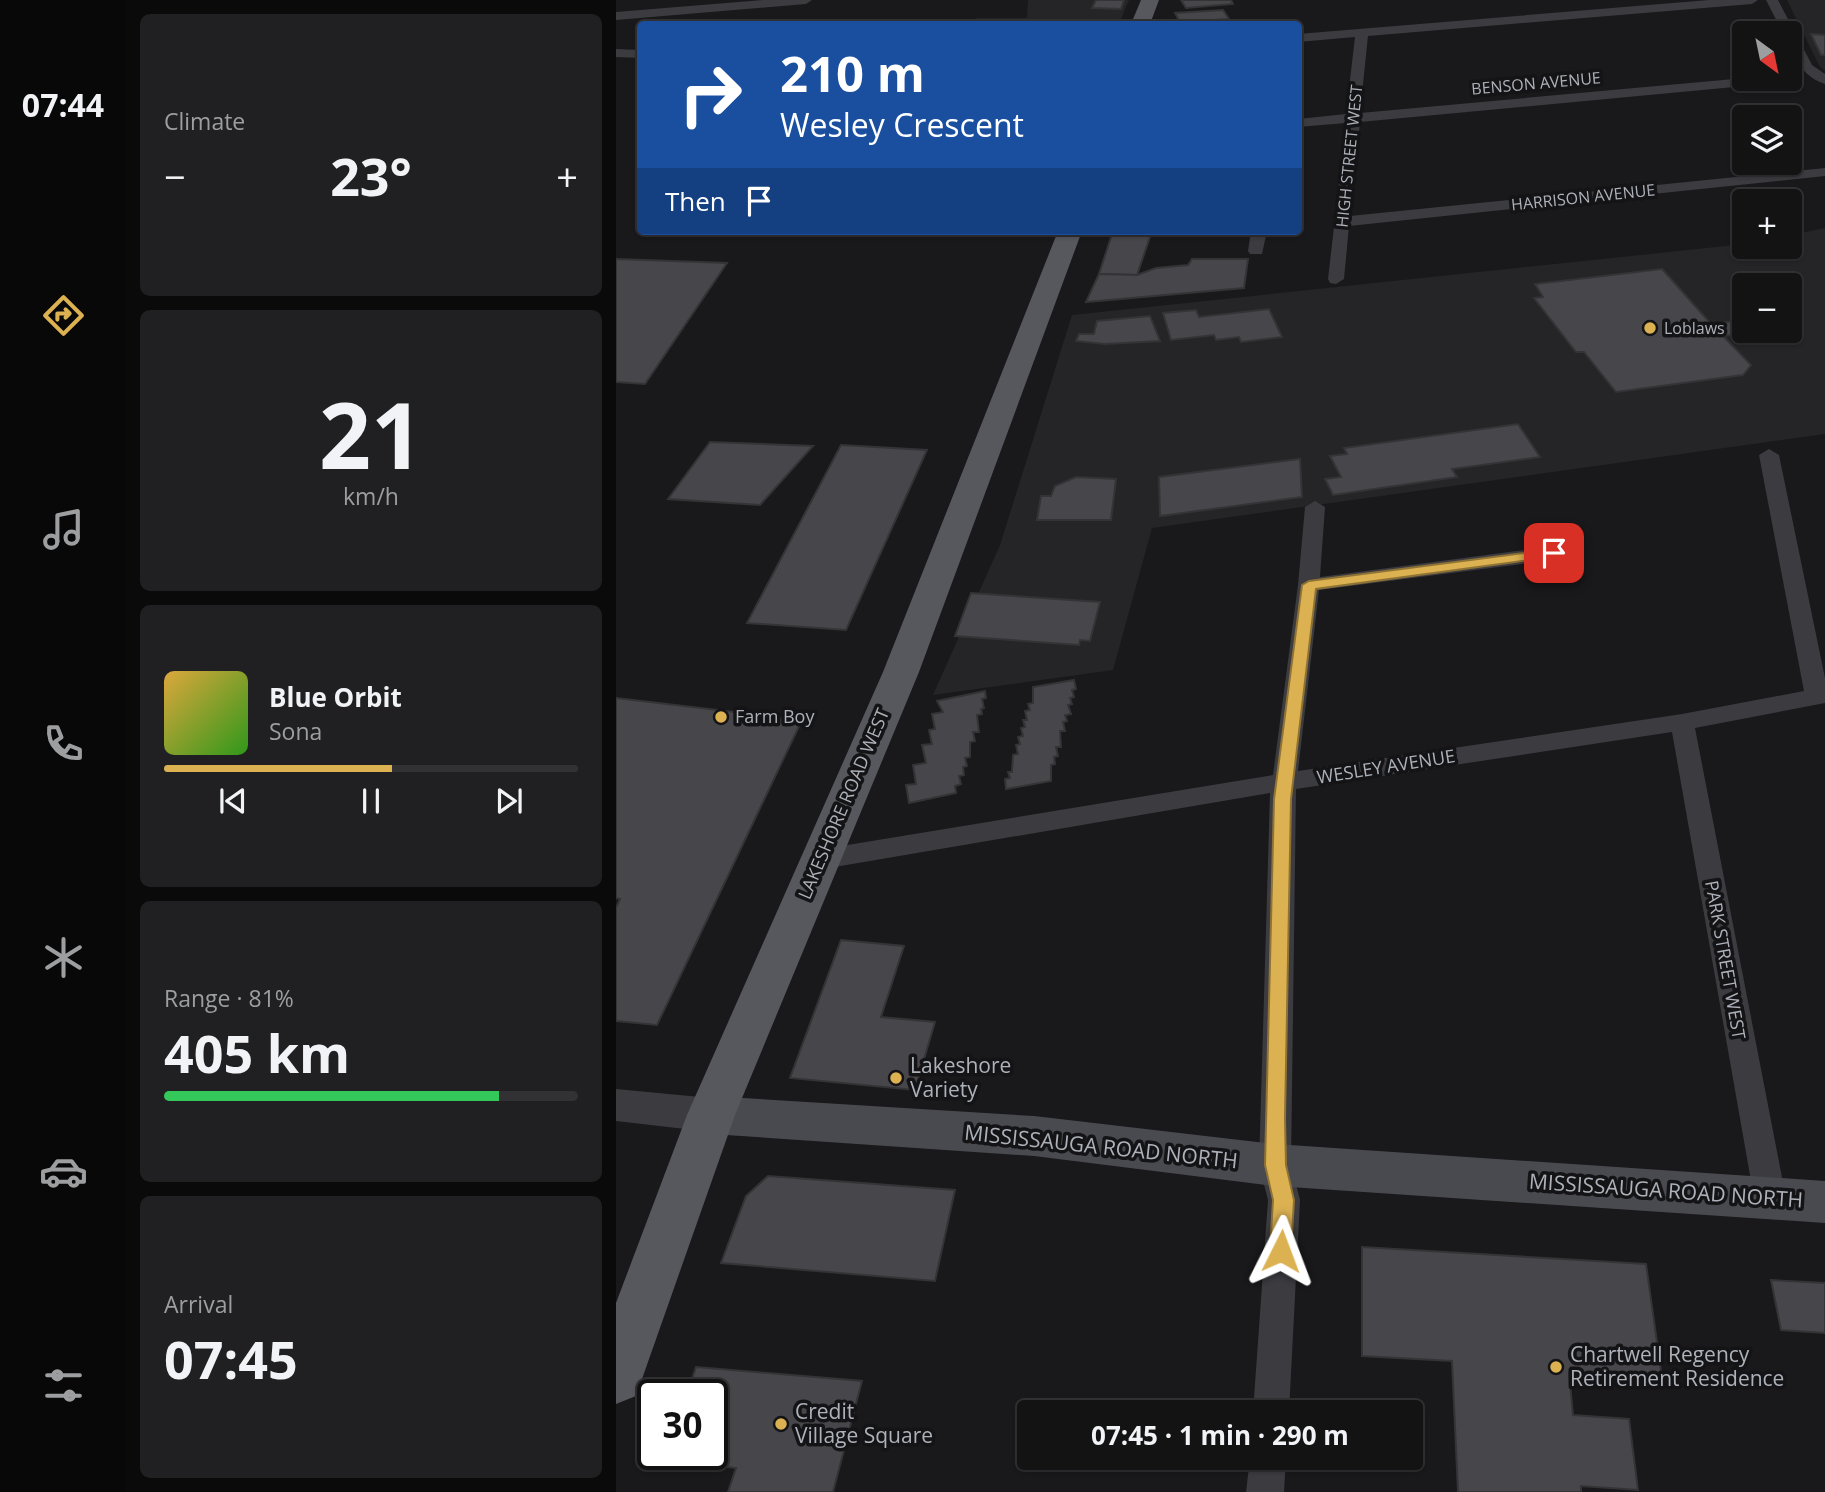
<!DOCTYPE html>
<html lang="en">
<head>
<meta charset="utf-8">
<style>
	:root { --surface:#131314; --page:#202022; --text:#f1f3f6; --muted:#9d9ea0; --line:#323234; --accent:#dbb151 }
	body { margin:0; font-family:"Open Sans",sans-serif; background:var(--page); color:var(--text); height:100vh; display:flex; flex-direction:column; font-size:26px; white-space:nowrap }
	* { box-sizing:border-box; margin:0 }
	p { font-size:23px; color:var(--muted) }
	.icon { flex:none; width:38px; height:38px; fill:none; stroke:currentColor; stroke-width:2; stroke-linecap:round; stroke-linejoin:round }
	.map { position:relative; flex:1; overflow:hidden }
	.side { display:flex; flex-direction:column; gap:14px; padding:14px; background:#0a0a0b; width:490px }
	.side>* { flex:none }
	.hud { position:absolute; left:21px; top:21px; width:665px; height:214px; border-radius:7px; box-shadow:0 2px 5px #0004,0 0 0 2px var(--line); background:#1a4fa0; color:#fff; overflow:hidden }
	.needle { width:46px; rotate:147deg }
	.buttons { position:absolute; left:1116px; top:21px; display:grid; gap:14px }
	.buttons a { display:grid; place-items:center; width:70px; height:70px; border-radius:7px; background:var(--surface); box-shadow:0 2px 5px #0004,0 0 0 2px var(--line); font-size:35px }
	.speed { position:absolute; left:21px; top:1379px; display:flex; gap:14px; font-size:35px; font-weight:700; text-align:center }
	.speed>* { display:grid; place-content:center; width:91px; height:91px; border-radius:50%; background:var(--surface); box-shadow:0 2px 5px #0004,0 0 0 2px var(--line); line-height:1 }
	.speed .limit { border:4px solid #111; border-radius:10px; background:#fff; color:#111 }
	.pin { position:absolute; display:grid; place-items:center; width:60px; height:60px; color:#fff; margin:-30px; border-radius:14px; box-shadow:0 4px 10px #0006 }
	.me { position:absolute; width:77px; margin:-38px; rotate:3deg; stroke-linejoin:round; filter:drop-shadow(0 0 5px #0008) }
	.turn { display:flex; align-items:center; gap:24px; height:147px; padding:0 28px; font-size:32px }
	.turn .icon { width:91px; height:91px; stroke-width:2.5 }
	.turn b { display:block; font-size:49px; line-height:60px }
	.then { display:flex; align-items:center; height:66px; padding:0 28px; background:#0003; gap:14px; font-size:26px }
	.big { font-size:52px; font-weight:700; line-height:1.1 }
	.side .tile { flex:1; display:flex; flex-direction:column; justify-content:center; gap:10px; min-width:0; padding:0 24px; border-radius:10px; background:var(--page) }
	.side .dial { align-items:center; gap:0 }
	.dial b { font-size:91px; line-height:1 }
	.song { display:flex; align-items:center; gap:21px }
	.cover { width:84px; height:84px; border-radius:10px; background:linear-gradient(135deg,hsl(40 70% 55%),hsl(110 70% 35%)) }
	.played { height:7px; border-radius:4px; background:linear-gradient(90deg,var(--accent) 55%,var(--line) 55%) }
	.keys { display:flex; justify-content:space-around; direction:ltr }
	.heat { display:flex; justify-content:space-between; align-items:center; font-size:38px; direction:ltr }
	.charge { height:10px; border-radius:5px; background:linear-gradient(90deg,#34c759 81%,var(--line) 0) }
	.trip { position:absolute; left:401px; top:1400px; width:406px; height:70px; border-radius:7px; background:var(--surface); box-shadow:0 2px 5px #0004,0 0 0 2px var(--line); font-weight:700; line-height:70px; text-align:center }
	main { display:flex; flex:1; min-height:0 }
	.tabs { display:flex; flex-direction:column; width:126px; justify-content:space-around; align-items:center; background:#080808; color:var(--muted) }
	.tabs .icon { width:49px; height:49px }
	.tabs .active { color:var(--accent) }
	.tabs b { font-size:32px; color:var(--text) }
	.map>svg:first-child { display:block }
</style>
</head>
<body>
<main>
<nav class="tabs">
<b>07:44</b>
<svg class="icon active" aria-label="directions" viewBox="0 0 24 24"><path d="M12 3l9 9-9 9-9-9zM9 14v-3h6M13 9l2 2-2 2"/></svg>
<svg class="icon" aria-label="music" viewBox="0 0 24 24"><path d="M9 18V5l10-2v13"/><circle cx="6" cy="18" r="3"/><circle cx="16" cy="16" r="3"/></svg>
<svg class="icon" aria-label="phone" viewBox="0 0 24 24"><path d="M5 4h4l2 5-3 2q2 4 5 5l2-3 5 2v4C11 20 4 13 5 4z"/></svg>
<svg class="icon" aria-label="climate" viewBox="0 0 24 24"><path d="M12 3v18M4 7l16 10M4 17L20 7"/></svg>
<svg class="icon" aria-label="car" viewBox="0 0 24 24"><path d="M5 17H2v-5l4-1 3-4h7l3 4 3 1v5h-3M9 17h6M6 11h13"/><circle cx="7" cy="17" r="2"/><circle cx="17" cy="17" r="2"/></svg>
<svg class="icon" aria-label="filters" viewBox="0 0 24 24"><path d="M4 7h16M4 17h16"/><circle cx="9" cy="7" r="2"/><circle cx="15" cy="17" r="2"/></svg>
</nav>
<section class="side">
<div class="tile"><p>Climate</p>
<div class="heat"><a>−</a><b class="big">23°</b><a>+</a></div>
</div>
<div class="tile dial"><b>21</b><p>km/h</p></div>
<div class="tile">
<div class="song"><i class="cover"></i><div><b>Blue Orbit</b><p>Sona</p></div></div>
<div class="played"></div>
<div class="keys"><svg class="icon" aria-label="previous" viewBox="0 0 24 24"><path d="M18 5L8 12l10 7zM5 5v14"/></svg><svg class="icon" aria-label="pause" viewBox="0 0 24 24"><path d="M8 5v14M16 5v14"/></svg><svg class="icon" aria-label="next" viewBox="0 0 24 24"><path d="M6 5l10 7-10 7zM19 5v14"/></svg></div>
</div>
<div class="tile"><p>Range · 81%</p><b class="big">405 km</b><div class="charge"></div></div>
<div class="tile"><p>Arrival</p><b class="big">07:45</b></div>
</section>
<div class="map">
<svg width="1209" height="1492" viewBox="0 0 1209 1492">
	<rect width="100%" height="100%" fill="#19191b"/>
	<!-- built -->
	<g fill="#252528" fill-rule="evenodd">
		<polygon points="412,0 513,0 503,24 358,24 360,18 411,18"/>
		<polygon points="1171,0 1209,0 1209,71 1204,67"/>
		<path d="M 1209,228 L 1209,434 L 536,528 L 497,670 L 317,695 L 384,545 L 456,315 L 1129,244 L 1129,247 L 1174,247 L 1174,235 ZM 1129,285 L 1174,285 L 1174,331 L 1129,331 Z"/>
	</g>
	<!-- building -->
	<g fill="#47474b" stroke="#343437" stroke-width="2">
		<polygon points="480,0 508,0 505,9 476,8"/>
		<polygon points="565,0 615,0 617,4 570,8"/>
		<polygon points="607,10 613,19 564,22 559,13"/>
		<polygon points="1195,34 1209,35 1209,55 1205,55"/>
		<polygon points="497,231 536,231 521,275 483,274"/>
		<polygon points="0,259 111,263 29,384 0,382"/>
		<polygon points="576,259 632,259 628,288 470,302 483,274 521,275 540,268 572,265"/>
		<polygon points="1046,269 1095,324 1119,321 1131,333 1107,336 1135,365 1127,375 1000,392 968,352 960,352 918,298 927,297 919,284"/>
		<polygon points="653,309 666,337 625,342 623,337 600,340 598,335 555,340 547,313 580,310 583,317"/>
		<polygon points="534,316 544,341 489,344 460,341 463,334 478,334 481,321"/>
		<polygon points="902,424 924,457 836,469 841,477 717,495 709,479 725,477 714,456 731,454 728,448"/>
		<polygon points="94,442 197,446 144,505 52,499"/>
		<polygon points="225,445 311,450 230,630 131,623"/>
		<polygon points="684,459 686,497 544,516 543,477"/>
		<polygon points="460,477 500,479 495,520 421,520 425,496 435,496 439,486"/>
		<polygon points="355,593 484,602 474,641 464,640 463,645 339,636"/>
		<polygon points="458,680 460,689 456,690 458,697 454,698 456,704 452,705 455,714 449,715 451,721 447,722 449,731 444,731 445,747 440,747 442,756 438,757 439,764 435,765 435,781 390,789 389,779 394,778 392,772 396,772 397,755 402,754 400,745 404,744 402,737 407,736 405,728 409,727 407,720 411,720 409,711 414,710 412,704 417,703 417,687"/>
		<polygon points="369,691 370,698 366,699 368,708 365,709 366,714 361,715 363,732 357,732 359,741 354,742 354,757 349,758 351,766 347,767 348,775 343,776 345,784 339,786 340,793 293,803 290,785 300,784 297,765 310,763 306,745 316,744 313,730 319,729 316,714 327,712 321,701"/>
		<polygon points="0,698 186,720 41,1025 0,1021 0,908 4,899 0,898"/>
		<polygon points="225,940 288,946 265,1017 319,1022 299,1090 174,1078"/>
		<polygon points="152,1176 339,1190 319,1281 105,1263 130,1196"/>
		<polygon points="746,1247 1030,1264 1046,1378 953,1372 957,1415 1013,1419 1022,1490 965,1486 965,1492 842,1492 836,1361 746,1356"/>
		<polygon points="1155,1280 1209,1283 1209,1333 1165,1330"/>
		<polygon points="80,1367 246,1381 217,1492 112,1492 120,1468 87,1464 85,1471 46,1468 51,1454 96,1454 96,1395 71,1395"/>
	</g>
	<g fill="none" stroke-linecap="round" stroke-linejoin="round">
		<!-- minor -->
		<g fill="#3b3b40" fill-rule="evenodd">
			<polygon points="147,0 196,0 190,4 0,20 0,12"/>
			<polygon points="1093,0 1142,0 1136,4 752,36 744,113 1129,78 1168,79 1161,83 744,122 734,216 1209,168 1209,176 733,226 728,279 720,284 714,283 712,279 730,123 682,127 682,119 730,114 739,37 682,42 682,34"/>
			<path d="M 1150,0 L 1162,0 L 1196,65 L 1209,74 L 1209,84 C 1187,77 1174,56 1174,33 L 1167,33 Z"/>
			<polygon points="0,49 24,50 24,58 0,57"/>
			<polygon points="635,231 651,231 646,254 634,254 632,251"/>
			<polygon points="1153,449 1163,455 1209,678 1209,703 1079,728 1170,1198 1165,1209 1154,1213 1143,1209 1138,1198 1056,732 680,789 675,1165 684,1200 673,1412 637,1412 652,1200 643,1165 654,793 207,869 198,866 194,859 198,852 207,849 657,775 682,585 689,507 699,501 709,507 704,577 938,546 949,553 938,560 703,590 682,771 1066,714 1188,691 1143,455"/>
			<polygon points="634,1458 670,1458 668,1492 630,1492"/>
		</g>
		<!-- tertiary -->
		<polygon fill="#3b3b40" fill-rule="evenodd" points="0,1089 95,1098 108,1103 114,1115 108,1127 95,1132 0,1121"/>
		<!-- secondary -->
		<polygon fill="#494a4f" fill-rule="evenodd" points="95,1096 418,1116 659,1144 1209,1181 1209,1223 659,1186 418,1156 95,1134 79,1129 73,1115 79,1101"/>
		<!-- primary -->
		<g fill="#57585e" fill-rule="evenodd">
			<polygon points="525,0 543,0 534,24 515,24"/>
			<polygon points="442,231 466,231 303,672 119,1115 20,1396 0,1404 0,1303 71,1115 267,672"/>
		</g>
	</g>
	<!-- route -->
	<polygon fill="#dbb151" stroke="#8e7335" stroke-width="2" points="938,549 943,550 943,556 700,589 675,799 669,1118 670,1165 678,1200 675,1251 672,1258 665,1261 657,1258 654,1251 657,1200 649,1165 658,799 686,585 693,581"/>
	<!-- markers -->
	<g fill="#dbb151" stroke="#141416" stroke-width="2.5">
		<circle cx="1034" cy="328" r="7"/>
		<circle cx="105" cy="717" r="7"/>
		<circle cx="280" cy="1078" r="7"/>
		<circle cx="940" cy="1367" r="7"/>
		<circle cx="165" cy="1424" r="7"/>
	</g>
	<g text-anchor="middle" stroke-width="7" stroke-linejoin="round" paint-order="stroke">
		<!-- far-street labels -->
		<g font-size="16" fill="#adb1b9" stroke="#141416">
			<text transform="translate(920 83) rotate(-5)" y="6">BENSON AVENUE</text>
			<text transform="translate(733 156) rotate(-84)" y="6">HIGH STREET WEST</text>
			<text transform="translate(967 197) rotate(-6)" y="6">HARRISON AVENUE</text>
		</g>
		<!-- far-poi labels -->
		<g font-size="16" fill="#adb1b9" stroke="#141416" text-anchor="start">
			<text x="1048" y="334">Loblaws</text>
		</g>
		<!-- poi labels -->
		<g font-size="18" fill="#adb1b9" stroke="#141416" text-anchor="start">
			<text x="119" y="723">Farm Boy</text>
		</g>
		<!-- street labels -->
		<g font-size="18" fill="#adb1b9" stroke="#141416">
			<text transform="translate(770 767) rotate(-9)" y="6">WESLEY AVENUE</text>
			<text transform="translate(228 804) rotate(-67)" y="6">LAKESHORE ROAD WEST</text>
			<text transform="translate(1109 960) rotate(80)" y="6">PARK STREET WEST</text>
		</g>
		<!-- near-poi labels -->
		<g font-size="21" fill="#adb1b9" stroke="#141416" text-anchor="start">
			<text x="294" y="1073">Lakeshore<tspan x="294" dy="24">Variety</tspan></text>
			<text x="954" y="1362">Chartwell Regency<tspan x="954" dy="24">Retirement Residence</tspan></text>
			<text x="179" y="1419">Credit<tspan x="179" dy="24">Village Square</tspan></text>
		</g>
		<!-- near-street labels -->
		<g font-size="21" fill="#adb1b9" stroke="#141416">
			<text transform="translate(485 1147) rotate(6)" y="7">MISSISSAUGA ROAD NORTH</text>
			<text transform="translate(1050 1191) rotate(4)" y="7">MISSISSAUGA ROAD NORTH</text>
		</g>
	</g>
</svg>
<div class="buttons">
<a><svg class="needle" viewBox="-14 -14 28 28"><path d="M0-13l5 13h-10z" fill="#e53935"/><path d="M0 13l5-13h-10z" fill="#9d9ea0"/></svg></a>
<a><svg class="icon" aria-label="layers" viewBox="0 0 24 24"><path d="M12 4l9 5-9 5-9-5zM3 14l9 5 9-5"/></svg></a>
<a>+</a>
<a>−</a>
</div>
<div class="speed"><div class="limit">30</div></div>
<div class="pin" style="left:938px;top:553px;background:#d93025"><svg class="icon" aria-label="arrive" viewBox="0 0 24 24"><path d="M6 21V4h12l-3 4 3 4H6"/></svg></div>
<svg class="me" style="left:665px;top:1251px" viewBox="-20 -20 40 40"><path d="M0-17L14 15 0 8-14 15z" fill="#dbb151" stroke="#fff" stroke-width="4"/></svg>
<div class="trip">07:45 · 1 min · 290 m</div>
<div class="hud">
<div class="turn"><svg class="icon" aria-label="right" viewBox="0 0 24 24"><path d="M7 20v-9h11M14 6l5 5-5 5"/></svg><div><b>210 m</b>Wesley Crescent</div></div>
<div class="then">Then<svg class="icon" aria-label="arrive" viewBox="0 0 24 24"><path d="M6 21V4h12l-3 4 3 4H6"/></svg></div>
</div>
</div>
</main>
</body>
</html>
